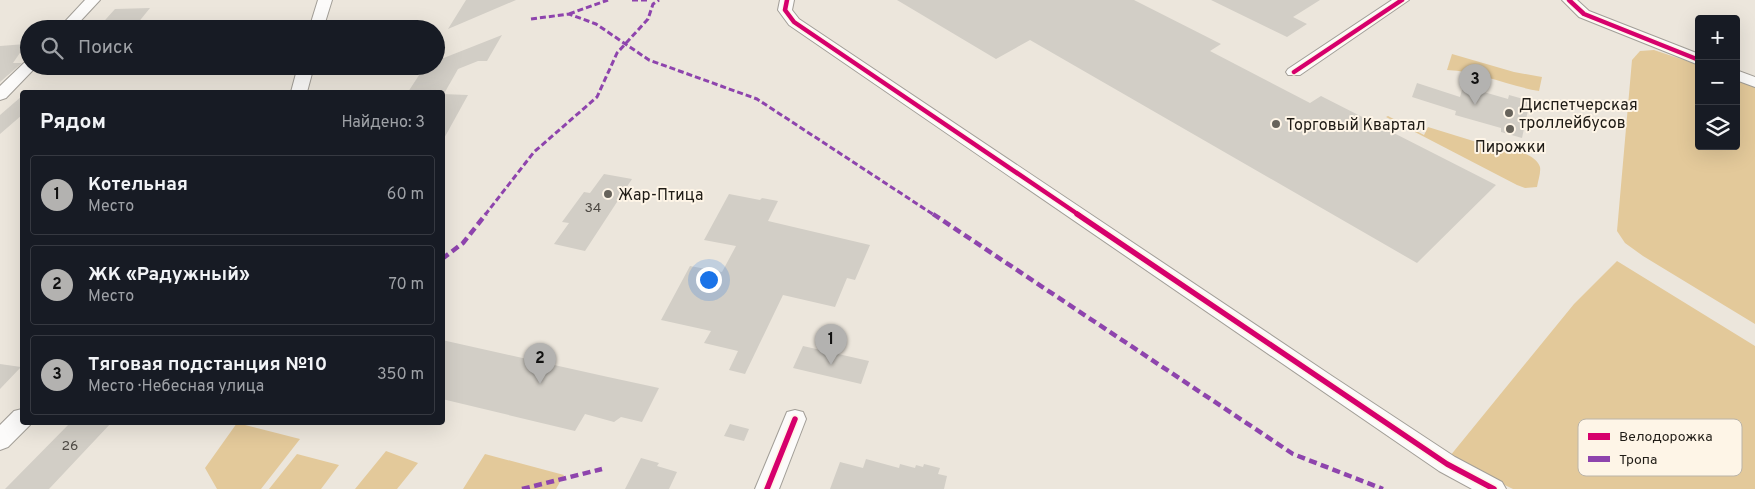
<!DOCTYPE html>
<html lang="ru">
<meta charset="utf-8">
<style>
:root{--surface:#171b24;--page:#20242c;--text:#f1f3f6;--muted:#9ea1a6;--line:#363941;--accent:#b3b2b0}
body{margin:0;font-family:Overpass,sans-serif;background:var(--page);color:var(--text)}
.controls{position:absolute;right:15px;top:15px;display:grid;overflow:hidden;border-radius:5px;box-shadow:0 5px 20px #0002}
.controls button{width:45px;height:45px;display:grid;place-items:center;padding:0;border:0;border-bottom:1px solid var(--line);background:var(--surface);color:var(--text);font:25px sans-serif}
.you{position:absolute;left:708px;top:279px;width:18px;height:18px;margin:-12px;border:4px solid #fff;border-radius:50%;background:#1a73e8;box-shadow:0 0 0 8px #1a73e833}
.badge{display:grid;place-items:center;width:32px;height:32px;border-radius:50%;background:var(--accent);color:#111;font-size:16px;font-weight:700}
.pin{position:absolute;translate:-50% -41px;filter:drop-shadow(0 1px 2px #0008)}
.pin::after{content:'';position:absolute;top:26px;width:18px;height:15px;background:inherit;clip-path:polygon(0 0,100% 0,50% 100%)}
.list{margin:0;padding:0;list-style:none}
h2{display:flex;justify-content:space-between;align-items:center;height:65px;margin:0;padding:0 20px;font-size:21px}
h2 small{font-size:16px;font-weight:400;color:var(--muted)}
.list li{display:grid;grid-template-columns:32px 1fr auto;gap:15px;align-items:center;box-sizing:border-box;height:80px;margin:0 10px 10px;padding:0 10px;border:1px solid var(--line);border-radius:5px}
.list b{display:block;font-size:19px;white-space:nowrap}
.list p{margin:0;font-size:16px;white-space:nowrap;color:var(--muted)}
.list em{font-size:16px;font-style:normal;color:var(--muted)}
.icon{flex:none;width:28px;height:28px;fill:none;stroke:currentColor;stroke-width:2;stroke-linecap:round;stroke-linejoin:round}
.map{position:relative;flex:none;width:1755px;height:489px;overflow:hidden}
.search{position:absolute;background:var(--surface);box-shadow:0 5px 20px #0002;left:20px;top:20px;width:425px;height:55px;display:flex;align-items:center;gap:12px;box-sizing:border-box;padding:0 18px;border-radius:28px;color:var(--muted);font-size:19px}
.panel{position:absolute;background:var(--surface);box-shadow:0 5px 20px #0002;left:20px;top:90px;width:425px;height:335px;border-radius:5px}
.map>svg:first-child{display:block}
.green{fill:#e3c99a}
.building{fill:#d2cec6}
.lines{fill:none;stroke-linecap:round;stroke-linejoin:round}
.minor-casing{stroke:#a29e97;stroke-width:2}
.minor{fill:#fcfbfa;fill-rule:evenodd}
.quiet-far1{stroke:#8e44ad;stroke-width:3;stroke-dasharray:6 3;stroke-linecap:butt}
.quiet{stroke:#8e44ad;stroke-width:4.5;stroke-dasharray:8 4.5;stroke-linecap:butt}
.cycleway-far1-casing{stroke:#fef5e7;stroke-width:7}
.cycleway-casing{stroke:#fef5e7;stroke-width:9}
.cycleway-far1{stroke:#d6006c;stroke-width:4.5}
.cycleway{stroke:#d6006c;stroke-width:5.5}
.poi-dot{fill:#67635b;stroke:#fef5e7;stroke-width:2}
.labels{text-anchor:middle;stroke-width:4;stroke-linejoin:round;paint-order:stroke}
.number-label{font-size:14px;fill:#4e4a44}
.poi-label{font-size:16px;fill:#201c16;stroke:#fef5e7;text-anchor:start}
.key{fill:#fef5e7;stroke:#bbb4a8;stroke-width:1}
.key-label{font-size:14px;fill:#201c16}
</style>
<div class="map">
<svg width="1755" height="489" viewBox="0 0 1755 489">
<rect width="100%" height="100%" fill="#ece6dc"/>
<path class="green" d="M 1654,50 L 1699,65 L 1699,146 L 1736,146 L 1736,80 L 1755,87 L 1755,324 L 1643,256 L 1625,243 L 1617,231 L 1632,60 L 1640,51 Z
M 1452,54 L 1514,72 L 1542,77 L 1539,91 C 1508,86 1478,71 1447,70 Z
M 1388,116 L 1424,135 L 1428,127 L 1496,148 L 1498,145 C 1509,149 1536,153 1540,167 C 1541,173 1538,181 1537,187 L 1525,188 L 1517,185 L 1386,117 Z
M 1617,261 L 1755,346 L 1755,489 L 1513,489 L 1488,477 L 1450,456 L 1574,304 Z
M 237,423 L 300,439 L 261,489 L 217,489 L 205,468 Z
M 386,451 L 418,463 L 397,489 L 355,489 Z
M 297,454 L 339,465 L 321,489 L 269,489 Z
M 485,454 L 564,475 L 556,489 L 463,489 Z"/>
<path class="building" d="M 466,0 L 516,0 L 448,29 Z
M 897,0 L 1134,0 L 1221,44 L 1210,51 L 1310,103 L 1321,96 L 1496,185 L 1417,263 L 1030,40 L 996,59 Z
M 1211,0 L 1320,0 L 1293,17 L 1307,24 L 1287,37 Z
M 150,8 L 133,29 L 97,29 L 115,9 Z
M 502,35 L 487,61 L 478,61 L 458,69 L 445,92 L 408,92 L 425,66 L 436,66 L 436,61 Z
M 26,44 L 13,63 L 22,63 L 0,82 L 0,46 Z
M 1417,83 L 1460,97 L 1463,86 L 1508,99 L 1509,95 L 1530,101 L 1522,138 L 1501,132 L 1501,128 L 1455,115 L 1456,111 L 1412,97 Z
M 442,94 L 468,95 L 442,142 Z
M 22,96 L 22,115 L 0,134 L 0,115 Z
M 604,174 L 632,179 L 585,251 L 554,244 L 569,223 L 562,222 L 584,192 L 590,193 Z
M 729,194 L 760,200 L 762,198 L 778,201 L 768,221 L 870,245 L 855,280 L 847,278 L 835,307 L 783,295 L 745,374 L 729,370 L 738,351 L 704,343 L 711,331 L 661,320 L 690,266 L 722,272 L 736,246 L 704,240 Z
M 442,340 L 608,377 L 659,388 L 642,422 L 621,417 L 614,422 L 585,414 L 575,431 L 442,399 Z
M 803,346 L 869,361 L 861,384 L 793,368 Z
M 0,364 L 21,367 L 0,389 Z
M 71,422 L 112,422 L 49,489 L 5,489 Z
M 730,424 L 749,429 L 744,441 L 724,436 Z
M 641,458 L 659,463 L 657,466 L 677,472 L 669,489 L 625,489 Z
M 866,459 L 899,468 L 900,464 L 915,468 L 916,465 L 923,467 L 924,464 L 940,468 L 938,474 L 947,476 L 944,489 L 830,489 L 840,462 L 863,468 Z"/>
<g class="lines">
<g class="minor-casing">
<path id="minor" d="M 85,0 L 100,0 L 73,29 L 58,29 Z
M 318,0 L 332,0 L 323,29 L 309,29 Z
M 780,0 L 794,0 L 792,10 L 799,19 L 1332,376 L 1455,457 L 1502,482 L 1506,489 L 1472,489 L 1439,471 L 789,25 L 778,10 Z
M 1392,0 L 1409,0 L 1300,75 L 1288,75 L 1286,72 L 1288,69 Z
M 1562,0 L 1577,0 L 1589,11 L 1699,54 L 1699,65 L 1579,17 Z
M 29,61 L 29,66 L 37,66 L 34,69 L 6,98 L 0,100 L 0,86 L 24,63 Z
M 298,66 L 314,66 L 307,92 L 291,92 Z
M 1736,70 L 1755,77 L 1755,87 L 1736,80 Z
M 22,409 L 22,422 L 31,422 L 30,425 L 8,447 L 0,450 L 0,425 L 14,411 Z
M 795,410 L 803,412 L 806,419 L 779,489 L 755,489 L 787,412 Z"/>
</g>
<use href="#minor" class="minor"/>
<path class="quiet-far1" d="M 632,0 L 648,0
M 569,14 L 608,0
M 531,19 L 569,14 L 596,24 L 649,60 L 757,99 L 934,215
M 485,215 L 534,152 L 597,97 L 617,53 L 648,19 L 653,4 L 659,0"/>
<path class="quiet" d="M 933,214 L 1293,454 L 1383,489
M 442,259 L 463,243 L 486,214
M 522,489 L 602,469"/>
<g class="cycleway-far1-casing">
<path id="cycleway-far1" d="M 787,0 L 785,10 L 794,22 L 1079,215
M 1569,0 L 1584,14 L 1699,60
M 1294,72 L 1402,0"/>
</g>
<g class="cycleway-casing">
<path id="cycleway" d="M 1077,214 L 1447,464 L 1494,489
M 767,489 L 795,419"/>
</g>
<use href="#cycleway-far1" class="cycleway-far1"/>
<use href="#cycleway" class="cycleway"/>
</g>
<g class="poi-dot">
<circle cx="1509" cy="113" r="5"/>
<circle cx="1276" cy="124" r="5"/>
<circle cx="1510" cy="129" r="5"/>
<circle cx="608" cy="194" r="5"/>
</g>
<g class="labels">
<g class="number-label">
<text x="593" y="212">34</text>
<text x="70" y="450">26</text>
</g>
<g class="poi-label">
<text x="1519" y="110">Диспетчерская<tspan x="1519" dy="18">троллейбусов</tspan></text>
<text x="1286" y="130">Торговый Квартал</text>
<text x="1510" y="152" text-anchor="middle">Пирожки</text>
<text x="618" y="200">Жар-Птица</text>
</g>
</g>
<rect x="1578" y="419" width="164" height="57" rx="8" class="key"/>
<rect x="1588" y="433" width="22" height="7" fill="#d6006c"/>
<rect x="1588" y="456" width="22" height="6" fill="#8e44ad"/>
<g class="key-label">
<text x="1619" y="441">Велодорожка</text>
<text x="1619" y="464">Тропа</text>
</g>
</svg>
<div class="controls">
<button>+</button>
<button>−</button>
<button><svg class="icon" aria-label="layers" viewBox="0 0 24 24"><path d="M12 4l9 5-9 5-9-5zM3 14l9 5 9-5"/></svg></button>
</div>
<div class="you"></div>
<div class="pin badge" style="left:831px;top:365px">1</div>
<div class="pin badge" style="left:540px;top:384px">2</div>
<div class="pin badge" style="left:1475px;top:105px">3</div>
<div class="search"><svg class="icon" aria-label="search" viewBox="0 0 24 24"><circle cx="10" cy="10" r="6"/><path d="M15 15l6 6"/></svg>Поиск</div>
<section class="panel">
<h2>Рядом<small>Найдено: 3</small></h2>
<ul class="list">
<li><span class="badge">1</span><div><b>Котельная</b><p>Место</p></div><em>60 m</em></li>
<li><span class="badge">2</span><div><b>ЖК «Радужный»</b><p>Место</p></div><em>70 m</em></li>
<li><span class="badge">3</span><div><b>Тяговая подстанция №10</b><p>Место · Небесная улица</p></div><em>350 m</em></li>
</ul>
</section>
</div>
